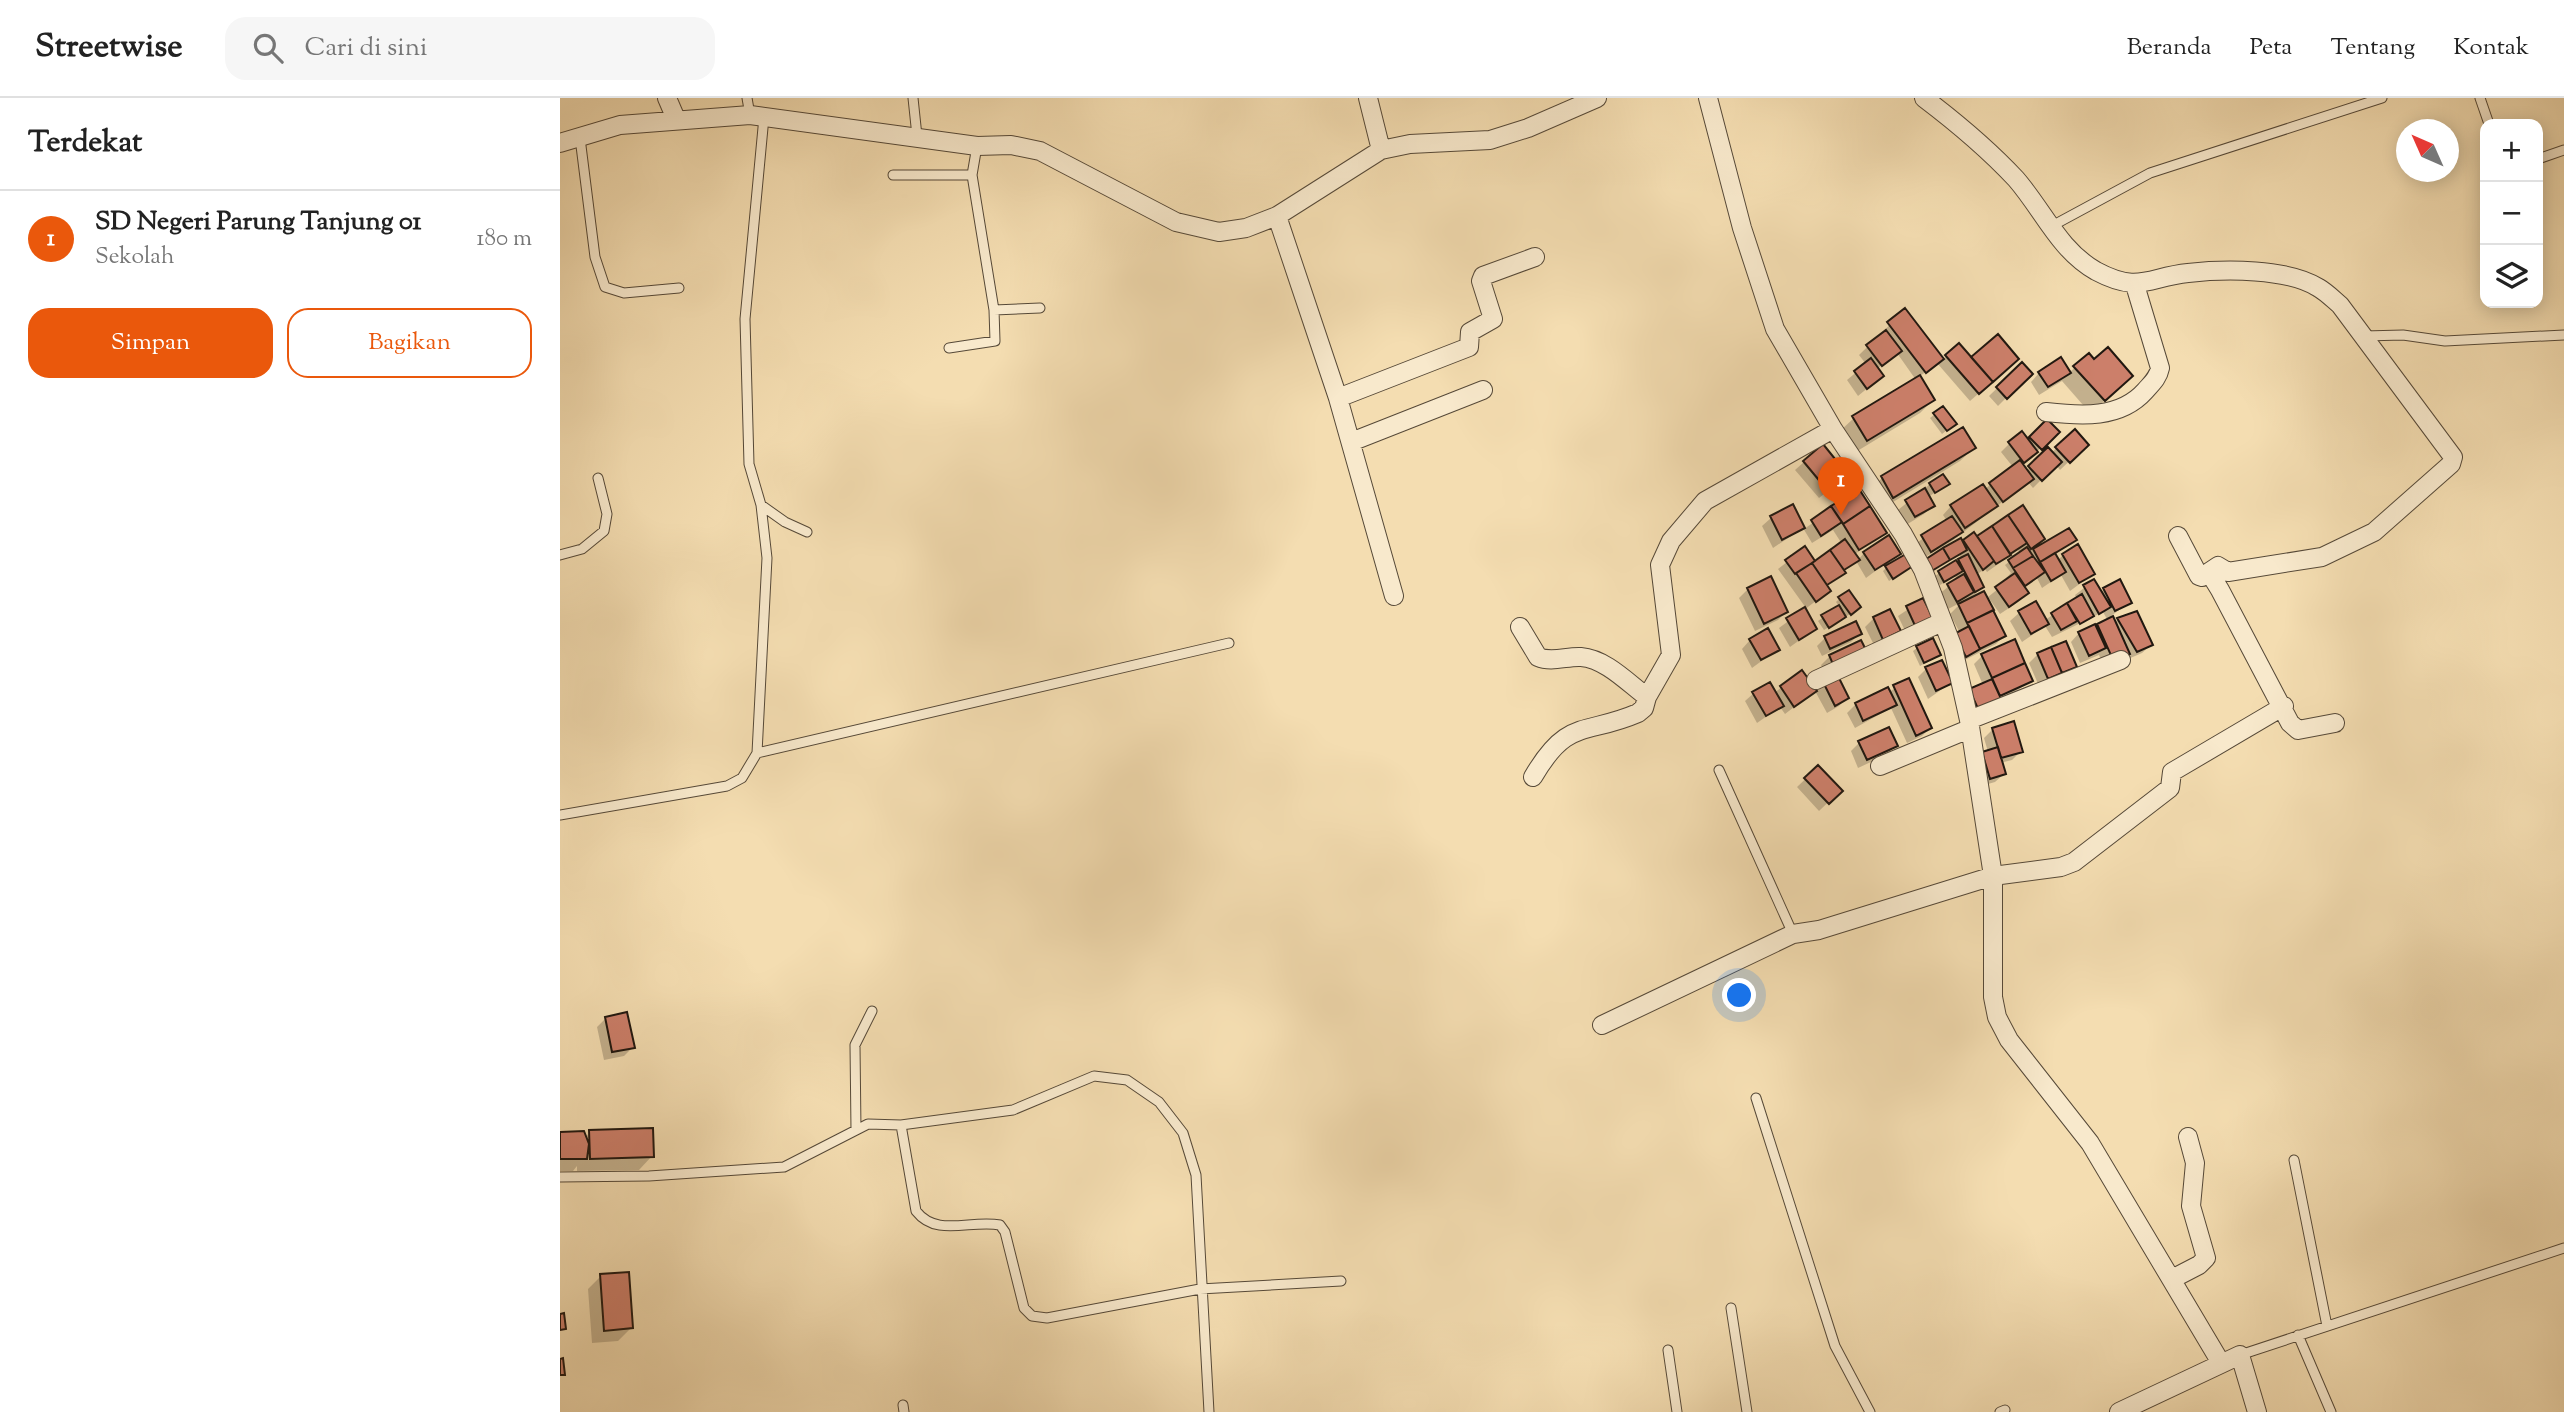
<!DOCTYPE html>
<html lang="id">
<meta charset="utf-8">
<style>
:root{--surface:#fff;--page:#f6f6f6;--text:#222;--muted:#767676;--line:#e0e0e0;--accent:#ea580c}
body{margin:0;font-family:"Sorts Mill Goudy",serif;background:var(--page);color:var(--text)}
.controls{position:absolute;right:21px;top:21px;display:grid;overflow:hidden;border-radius:14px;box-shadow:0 4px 18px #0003}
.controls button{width:63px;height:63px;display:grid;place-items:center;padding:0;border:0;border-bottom:2px solid var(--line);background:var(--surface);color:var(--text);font:35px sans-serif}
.compass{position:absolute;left:1836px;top:21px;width:63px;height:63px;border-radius:50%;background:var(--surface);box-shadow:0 4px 18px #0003;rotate:315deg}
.you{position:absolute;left:1180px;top:898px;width:24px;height:24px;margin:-18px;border:5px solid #fff;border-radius:50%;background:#1a73e8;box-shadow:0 0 0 10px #1a73e833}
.badge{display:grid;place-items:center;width:46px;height:46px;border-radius:50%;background:var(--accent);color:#fff;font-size:23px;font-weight:700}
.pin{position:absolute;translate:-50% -58px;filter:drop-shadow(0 2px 4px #0008)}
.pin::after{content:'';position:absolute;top:37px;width:24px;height:21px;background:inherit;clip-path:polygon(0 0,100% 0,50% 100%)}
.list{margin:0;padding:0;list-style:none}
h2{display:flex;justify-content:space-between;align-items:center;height:91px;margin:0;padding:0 28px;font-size:30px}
h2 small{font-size:23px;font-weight:400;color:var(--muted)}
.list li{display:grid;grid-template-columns:46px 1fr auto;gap:21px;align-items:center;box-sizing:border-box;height:98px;padding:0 28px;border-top:2px solid var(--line)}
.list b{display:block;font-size:26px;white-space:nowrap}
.list p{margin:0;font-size:23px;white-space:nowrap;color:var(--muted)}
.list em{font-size:23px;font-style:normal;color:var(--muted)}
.actions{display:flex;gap:14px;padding:21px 28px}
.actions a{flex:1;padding:16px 0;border:2px solid var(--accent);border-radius:21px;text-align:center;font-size:24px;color:var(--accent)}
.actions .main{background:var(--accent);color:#fff}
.icon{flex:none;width:38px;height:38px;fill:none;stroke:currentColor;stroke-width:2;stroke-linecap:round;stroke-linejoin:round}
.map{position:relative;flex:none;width:2004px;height:1314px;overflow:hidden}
header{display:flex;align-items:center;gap:42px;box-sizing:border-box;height:98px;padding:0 35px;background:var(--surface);border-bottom:2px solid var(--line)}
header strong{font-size:33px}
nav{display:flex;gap:38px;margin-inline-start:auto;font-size:24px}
.search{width:490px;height:63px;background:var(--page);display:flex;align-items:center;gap:18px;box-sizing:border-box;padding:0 24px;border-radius:21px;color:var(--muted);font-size:26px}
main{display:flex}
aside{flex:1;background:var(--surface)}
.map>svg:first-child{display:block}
.shadow{fill:#0003}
.building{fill:#cc7f6a;stroke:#211810;stroke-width:2}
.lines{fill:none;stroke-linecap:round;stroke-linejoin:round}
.service-casing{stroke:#564938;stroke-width:11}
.minor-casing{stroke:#564938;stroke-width:20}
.service{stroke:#f8e9cc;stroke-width:9}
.minor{stroke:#f8e9cc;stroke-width:18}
</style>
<header>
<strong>Streetwise</strong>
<div class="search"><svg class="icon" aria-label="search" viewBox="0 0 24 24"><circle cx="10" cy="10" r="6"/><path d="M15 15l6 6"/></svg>Cari di sini</div>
<nav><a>Beranda</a><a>Peta</a><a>Tentang</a><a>Kontak</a></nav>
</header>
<main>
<aside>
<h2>Terdekat<small></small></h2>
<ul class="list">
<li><span class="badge">1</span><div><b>SD Negeri Parung Tanjung 01</b><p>Sekolah</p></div><em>180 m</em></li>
</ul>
<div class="actions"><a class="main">Simpan</a><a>Bagikan</a></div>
</aside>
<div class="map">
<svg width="2004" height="1314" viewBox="0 0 2004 1314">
<rect width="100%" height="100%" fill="#f4ddb1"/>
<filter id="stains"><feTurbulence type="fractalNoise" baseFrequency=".00286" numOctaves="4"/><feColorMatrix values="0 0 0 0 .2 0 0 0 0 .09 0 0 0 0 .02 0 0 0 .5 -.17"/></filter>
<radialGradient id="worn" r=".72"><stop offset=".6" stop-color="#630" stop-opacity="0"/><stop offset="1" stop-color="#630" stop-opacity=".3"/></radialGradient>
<path class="shadow" d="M 1345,212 L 1382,262 L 1399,248 L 1411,262 L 1449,269 L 1410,303 L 1377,265 L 1359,279 L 1373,302 L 1360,315 L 1294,355 L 1280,333 L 1294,320 L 1356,282 L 1337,255 L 1317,271 L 1322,278 L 1298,298 L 1287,282 L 1306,266 L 1299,257 Z
M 1528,257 L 1558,291 L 1530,315 L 1502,283 L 1479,297 L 1471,284 L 1479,275 L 1509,275 Z
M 1462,266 L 1470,276 L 1438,308 L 1429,298 Z
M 1383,310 L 1391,329 L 1382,336 L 1370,320 Z
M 1487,324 L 1498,334 L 1462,367 L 1466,373 L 1488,352 L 1491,355 L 1515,334 L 1518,355 L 1500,372 L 1496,367 L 1473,390 L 1468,384 L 1392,443 L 1362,461 L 1354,447 L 1387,423 L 1383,417 L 1391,408 L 1425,391 L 1453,369 L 1441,354 L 1449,346 L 1467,343 Z
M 1262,348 L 1278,385 L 1259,400 L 1235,372 Z
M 1414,350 L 1400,363 L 1320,412 L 1309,393 L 1322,380 Z
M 1370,386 L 1384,389 L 1368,399 L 1373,407 L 1364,416 L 1346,427 L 1338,412 Z
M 1299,393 L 1324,434 L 1294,457 L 1298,462 L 1304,455 L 1338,456 L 1306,480 L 1296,463 L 1266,488 L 1269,493 L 1244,512 L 1255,531 L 1230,549 L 1219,530 L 1246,510 L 1218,471 L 1245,450 L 1255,465 L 1282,446 L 1273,432 L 1252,445 L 1243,430 L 1213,450 L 1202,428 L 1211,420 L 1232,409 L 1244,431 Z
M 1462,410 L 1483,441 L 1473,454 L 1509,432 L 1514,442 L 1494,457 L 1497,463 L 1503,457 L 1533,476 L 1510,493 L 1501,477 L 1482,490 L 1477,480 L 1463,490 L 1467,495 L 1458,504 L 1440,516 L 1428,499 L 1448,483 L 1446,480 L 1451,475 L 1445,467 L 1460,455 L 1458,452 L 1427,474 L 1425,471 L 1416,477 L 1422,489 L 1409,502 L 1444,538 L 1436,546 L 1397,566 L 1400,535 L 1390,516 L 1402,504 L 1388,511 L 1379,496 L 1397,482 L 1395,478 L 1380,487 L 1375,478 L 1402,461 L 1399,457 L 1404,443 L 1417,440 Z
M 1326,470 L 1348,471 L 1329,483 L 1323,473 Z
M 1533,483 L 1540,495 L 1544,491 L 1570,504 L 1551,518 L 1554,525 L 1558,521 L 1591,547 L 1582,555 L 1545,571 L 1539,557 L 1520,565 L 1511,544 L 1519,535 L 1548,523 L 1543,514 L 1492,539 L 1485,528 L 1462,544 L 1450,523 L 1459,515 L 1475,505 L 1485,522 L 1517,501 L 1515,497 Z
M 1188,491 L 1226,514 L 1218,522 L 1195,533 L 1179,500 Z
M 1280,500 L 1295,513 L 1264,532 L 1258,523 L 1279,508 L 1276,504 Z
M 1362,502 L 1373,523 L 1348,539 L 1338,518 Z
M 1314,520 L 1339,533 L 1315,549 L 1305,529 Z
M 1300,535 L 1291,544 L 1262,558 L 1257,548 L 1265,540 Z
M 1190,542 L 1218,551 L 1192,570 L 1182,551 Z
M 1300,544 L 1274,575 L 1287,599 L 1279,608 L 1267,615 L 1255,593 L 1225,616 L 1220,609 L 1197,625 L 1185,603 L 1194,595 L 1214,595 L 1242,574 L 1254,592 L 1268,581 L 1261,567 L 1270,558 Z
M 1357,550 L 1379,557 L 1360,568 L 1353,553 Z
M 1478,556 L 1515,569 L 1506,577 L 1479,588 L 1469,565 Z
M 1422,558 L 1471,583 L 1411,623 L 1402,601 L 1423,587 L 1414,566 Z
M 1366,571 L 1391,585 L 1368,601 L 1358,579 Z
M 1348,582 L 1370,630 L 1362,638 L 1347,645 L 1331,610 L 1295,630 L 1287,615 L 1296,606 L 1329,594 Z
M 1433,631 L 1461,653 L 1452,662 L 1440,665 L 1444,676 L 1435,684 L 1421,688 L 1414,664 L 1428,654 L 1424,640 Z
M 1299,645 L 1336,647 L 1328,656 L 1298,670 L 1291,653 Z
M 1258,669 L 1280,693 L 1259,713 L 1237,689 Z
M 46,920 L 73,949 L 64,958 L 44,962 L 37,929 Z
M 30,1034 L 92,1058 L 79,1072 L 17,1073 L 17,1068 L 13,1073 L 0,1073 L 0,1036 L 25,1040 Z
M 41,1178 L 72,1229 L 58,1243 L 32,1245 L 28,1191 Z"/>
<path class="building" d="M 1345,210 L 1384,261 L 1366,275 L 1327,224 Z
M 1326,232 L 1342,253 L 1322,268 L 1306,247 Z
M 1438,236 L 1459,261 L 1433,284 L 1411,259 Z
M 1399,245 L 1433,284 L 1419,296 L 1385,257 Z
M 1548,249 L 1573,278 L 1545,303 L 1513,268 L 1529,255 L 1534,261 Z
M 1501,259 L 1511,275 L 1488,289 L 1478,274 Z
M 1311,260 L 1324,278 L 1307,291 L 1294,273 Z
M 1462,264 L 1473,276 L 1447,301 L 1436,289 Z
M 1360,277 L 1375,302 L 1307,343 L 1292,318 Z
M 1383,308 L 1397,326 L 1387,333 L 1373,315 Z
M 1487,321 L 1500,334 L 1482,352 L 1469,339 Z
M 1403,329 L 1416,350 L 1333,400 L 1321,378 Z
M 1515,331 L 1529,347 L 1510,365 L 1495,349 Z
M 1462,333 L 1478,354 L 1464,365 L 1448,344 Z
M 1263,346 L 1288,377 L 1268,393 L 1243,363 Z
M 1488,349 L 1502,364 L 1482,383 L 1468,368 Z
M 1460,362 L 1474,381 L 1443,404 L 1429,385 Z
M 1383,376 L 1390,386 L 1375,395 L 1369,385 Z
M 1423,386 L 1438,408 L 1405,430 L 1390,407 Z
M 1365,390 L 1375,408 L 1355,419 L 1345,402 Z
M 1299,391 L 1310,408 L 1283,426 L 1271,408 Z
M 1233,406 L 1245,430 L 1222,442 L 1210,418 Z
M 1463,407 L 1485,441 L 1471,451 L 1448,417 Z
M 1271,408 L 1282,424 L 1261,438 L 1251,422 Z
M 1310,408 L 1327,435 L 1299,452 L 1283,426 Z
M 1448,417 L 1467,445 L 1450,456 L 1432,428 Z
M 1392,418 L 1403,434 L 1371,454 L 1361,437 Z
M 1432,428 L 1451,457 L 1436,466 L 1417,438 Z
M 1509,430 L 1517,442 L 1480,464 L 1473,451 Z
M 1414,434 L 1434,463 L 1423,472 L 1403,442 Z
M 1329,437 L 1341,456 L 1315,472 L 1303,454 Z
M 1401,440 L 1407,452 L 1390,462 L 1383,450 Z
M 1285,441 L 1300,462 L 1284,472 L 1270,452 Z
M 1518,446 L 1535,476 L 1519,485 L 1502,456 Z
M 1245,448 L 1255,463 L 1235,476 L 1225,462 Z
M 1467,449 L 1473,458 L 1453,470 L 1448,462 Z
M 1383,450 L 1390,462 L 1370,474 L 1363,463 Z
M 1270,452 L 1286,475 L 1267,487 L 1252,465 Z
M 1495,455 L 1506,474 L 1491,483 L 1480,464 Z
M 1346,456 L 1353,468 L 1333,481 L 1325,468 Z
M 1408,456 L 1424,489 L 1415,494 L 1398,461 Z
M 1473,458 L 1485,474 L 1465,488 L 1453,470 Z
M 1396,462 L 1403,473 L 1384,484 L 1378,473 Z
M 1252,465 L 1271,493 L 1256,504 L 1236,475 Z
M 1455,475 L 1469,495 L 1449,509 L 1435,489 Z
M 1404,476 L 1414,494 L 1397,504 L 1387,486 Z
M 1211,478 L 1228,514 L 1204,526 L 1187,490 Z
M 1534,481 L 1551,509 L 1539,516 L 1523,487 Z
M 1560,481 L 1572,505 L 1555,513 L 1543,490 Z
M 1289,492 L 1301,509 L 1291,517 L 1278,499 Z
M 1424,493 L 1434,512 L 1407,525 L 1398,506 Z
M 1522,496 L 1534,518 L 1520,526 L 1507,505 Z
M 1363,500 L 1375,524 L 1357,532 L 1346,508 Z
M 1476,503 L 1489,526 L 1471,536 L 1458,513 Z
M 1507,505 L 1517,523 L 1501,532 L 1491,515 Z
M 1279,507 L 1286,519 L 1269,530 L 1261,517 Z
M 1245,509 L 1257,531 L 1239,542 L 1226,520 Z
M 1330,511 L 1341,533 L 1323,542 L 1313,519 Z
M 1433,512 L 1446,538 L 1420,551 L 1407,525 Z
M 1577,513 L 1593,547 L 1577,554 L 1557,520 Z
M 1553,518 L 1570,556 L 1554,564 L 1537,526 Z
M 1296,523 L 1302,536 L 1270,551 L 1264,538 Z
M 1535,526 L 1546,550 L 1529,558 L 1518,534 Z
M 1409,528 L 1420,551 L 1406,559 L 1394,536 Z
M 1208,530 L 1220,552 L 1201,562 L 1189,541 Z
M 1373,540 L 1381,557 L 1364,565 L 1356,548 Z
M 1455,541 L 1465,565 L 1432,580 L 1421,556 Z
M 1301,542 L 1308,556 L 1275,571 L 1269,557 Z
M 1506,543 L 1517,569 L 1502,575 L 1491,549 Z
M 1491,549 L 1502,575 L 1488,581 L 1477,555 Z
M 1382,562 L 1393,585 L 1376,593 L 1365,569 Z
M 1465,565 L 1473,583 L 1440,598 L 1432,580 Z
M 1242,572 L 1257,593 L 1234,609 L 1220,588 Z
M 1276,574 L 1289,600 L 1275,608 L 1262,582 Z
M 1349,580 L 1372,630 L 1356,638 L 1333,587 Z
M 1432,581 L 1443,605 L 1420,615 L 1409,591 Z
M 1210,584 L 1224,608 L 1206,618 L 1192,594 Z
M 1328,589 L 1337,607 L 1303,623 L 1295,605 Z
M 1454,623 L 1463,654 L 1441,660 L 1432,630 Z
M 1329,629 L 1338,648 L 1307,662 L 1298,643 Z
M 1438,649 L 1446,676 L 1430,681 L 1422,654 Z
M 1258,667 L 1283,693 L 1269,706 L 1244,680 Z
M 67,914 L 75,950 L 52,954 L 45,919 Z
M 93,1030 L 94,1059 L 30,1061 L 29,1032 Z
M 24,1033 L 29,1046 L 27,1061 L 0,1061 L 0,1034 Z
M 69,1174 L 73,1230 L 44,1233 L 40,1176 Z
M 4,1215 L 6,1231 L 0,1232 L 0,1216 Z
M 3,1260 L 5,1277 L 0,1277 L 0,1261 Z"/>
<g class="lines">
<g class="service-casing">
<path id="service" d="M 187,0 L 190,17
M 353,0 L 357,38
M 1920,0 L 1929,26
M 20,40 L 35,159 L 45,189 L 64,195 L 119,190
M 417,48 L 412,77 L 434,212 L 480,210
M 1978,61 L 2004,52
M 333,77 L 412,77
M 1490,129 L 1590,75 L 1822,0
M 1804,238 L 1843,237 L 1885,243 L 2004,237
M 389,250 L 435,243 L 434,212
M 201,407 L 225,424 L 247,434
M 0,457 L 22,451 L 44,433 L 47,416 L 38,380
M 197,655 L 669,545
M 1159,672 L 1233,836
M 0,717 L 167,688 L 182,680 L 197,655 L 207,460 L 201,407 L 189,366 L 185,221 L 204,19
M 1196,1000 L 1275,1248 L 1310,1314
M 341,1027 L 356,1113 C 377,1140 411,1121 440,1127 L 445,1134 L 464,1210 L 472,1218 L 487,1220 L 640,1191 L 781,1183
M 296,1032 L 295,947 L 312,913
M 1734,1062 L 1767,1228
M 0,1079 L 89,1078 L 224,1069 L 308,1026 L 341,1027 L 453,1012 L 534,978 L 567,982 L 599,1004 L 623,1035 L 636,1077 L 649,1314
M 1171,1210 L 1187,1314
M 1738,1237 L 1771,1314
M 1108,1252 L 1117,1314
M 1680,1257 L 2004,1150
M 343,1307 L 344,1314
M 1440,1314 L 1445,1312"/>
</g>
<g class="minor-casing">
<path id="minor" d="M 107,0 L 116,21
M 808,0 L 821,52
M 1148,0 L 1182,130 L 1215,231 L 1273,331 L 1343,436 L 1363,472 L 1393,550 L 1409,622 L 1433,778 L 1433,899 L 1437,919 L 1449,942 L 1530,1045 L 1661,1265
M 1364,0 C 1397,25 1428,51 1456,81 C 1483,112 1499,152 1536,173 C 1579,196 1588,179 1628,175 C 1664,171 1728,170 1759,190 C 1766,194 1773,201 1780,207 L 1893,359 L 1891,366 L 1814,434 L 1762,459 L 1668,474 L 1658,468 L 1649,474
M 0,45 L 60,27 L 190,17 L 417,48 L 451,47 L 480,53 L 616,124 L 659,134 L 686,130 L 717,118 L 821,52 L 850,46 L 930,42 L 968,30 L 1037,0
M 717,118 L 778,300 L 834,498
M 778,300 L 909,249 L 910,234 L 933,221 L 921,183 L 923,178 L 975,159
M 1486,314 C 1521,318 1560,321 1585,293 C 1592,285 1598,280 1600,270 L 1575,187
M 791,344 L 923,292
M 1618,438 L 1639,478 L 1642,479 L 1649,474 L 1660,492 L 1730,625 L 1738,632 L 1775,625
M 960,529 L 978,559 C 992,565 1007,558 1021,559 C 1046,561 1068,585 1087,599 L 1084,610 L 1078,615 C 1025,638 1008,619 973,679
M 1256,582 L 1382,524
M 1087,599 L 1111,557 L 1100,467 L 1111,443 L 1145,403 L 1273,331
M 1409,622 L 1561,562
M 1320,668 L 1409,631
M 1042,927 L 1233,836 L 1259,832 L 1433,778 L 1501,769 L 1514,764 L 1610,690 L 1612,674 L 1724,608
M 1612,1181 L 1639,1167 L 1646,1160 L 1631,1108 L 1635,1065 L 1628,1039
M 1559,1314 L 1680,1257 L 1697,1314"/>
</g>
<use href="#service" class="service"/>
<use href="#minor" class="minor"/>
</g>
<rect width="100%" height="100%" filter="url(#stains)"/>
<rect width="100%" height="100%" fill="url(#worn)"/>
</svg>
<div class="controls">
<button>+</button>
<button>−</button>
<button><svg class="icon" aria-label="layers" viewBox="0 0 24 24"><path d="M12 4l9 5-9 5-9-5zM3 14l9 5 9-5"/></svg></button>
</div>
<svg class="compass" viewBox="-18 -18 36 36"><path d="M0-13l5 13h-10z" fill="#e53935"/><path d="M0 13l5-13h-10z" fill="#767676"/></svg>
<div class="you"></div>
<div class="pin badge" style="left:1281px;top:417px">1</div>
</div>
</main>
